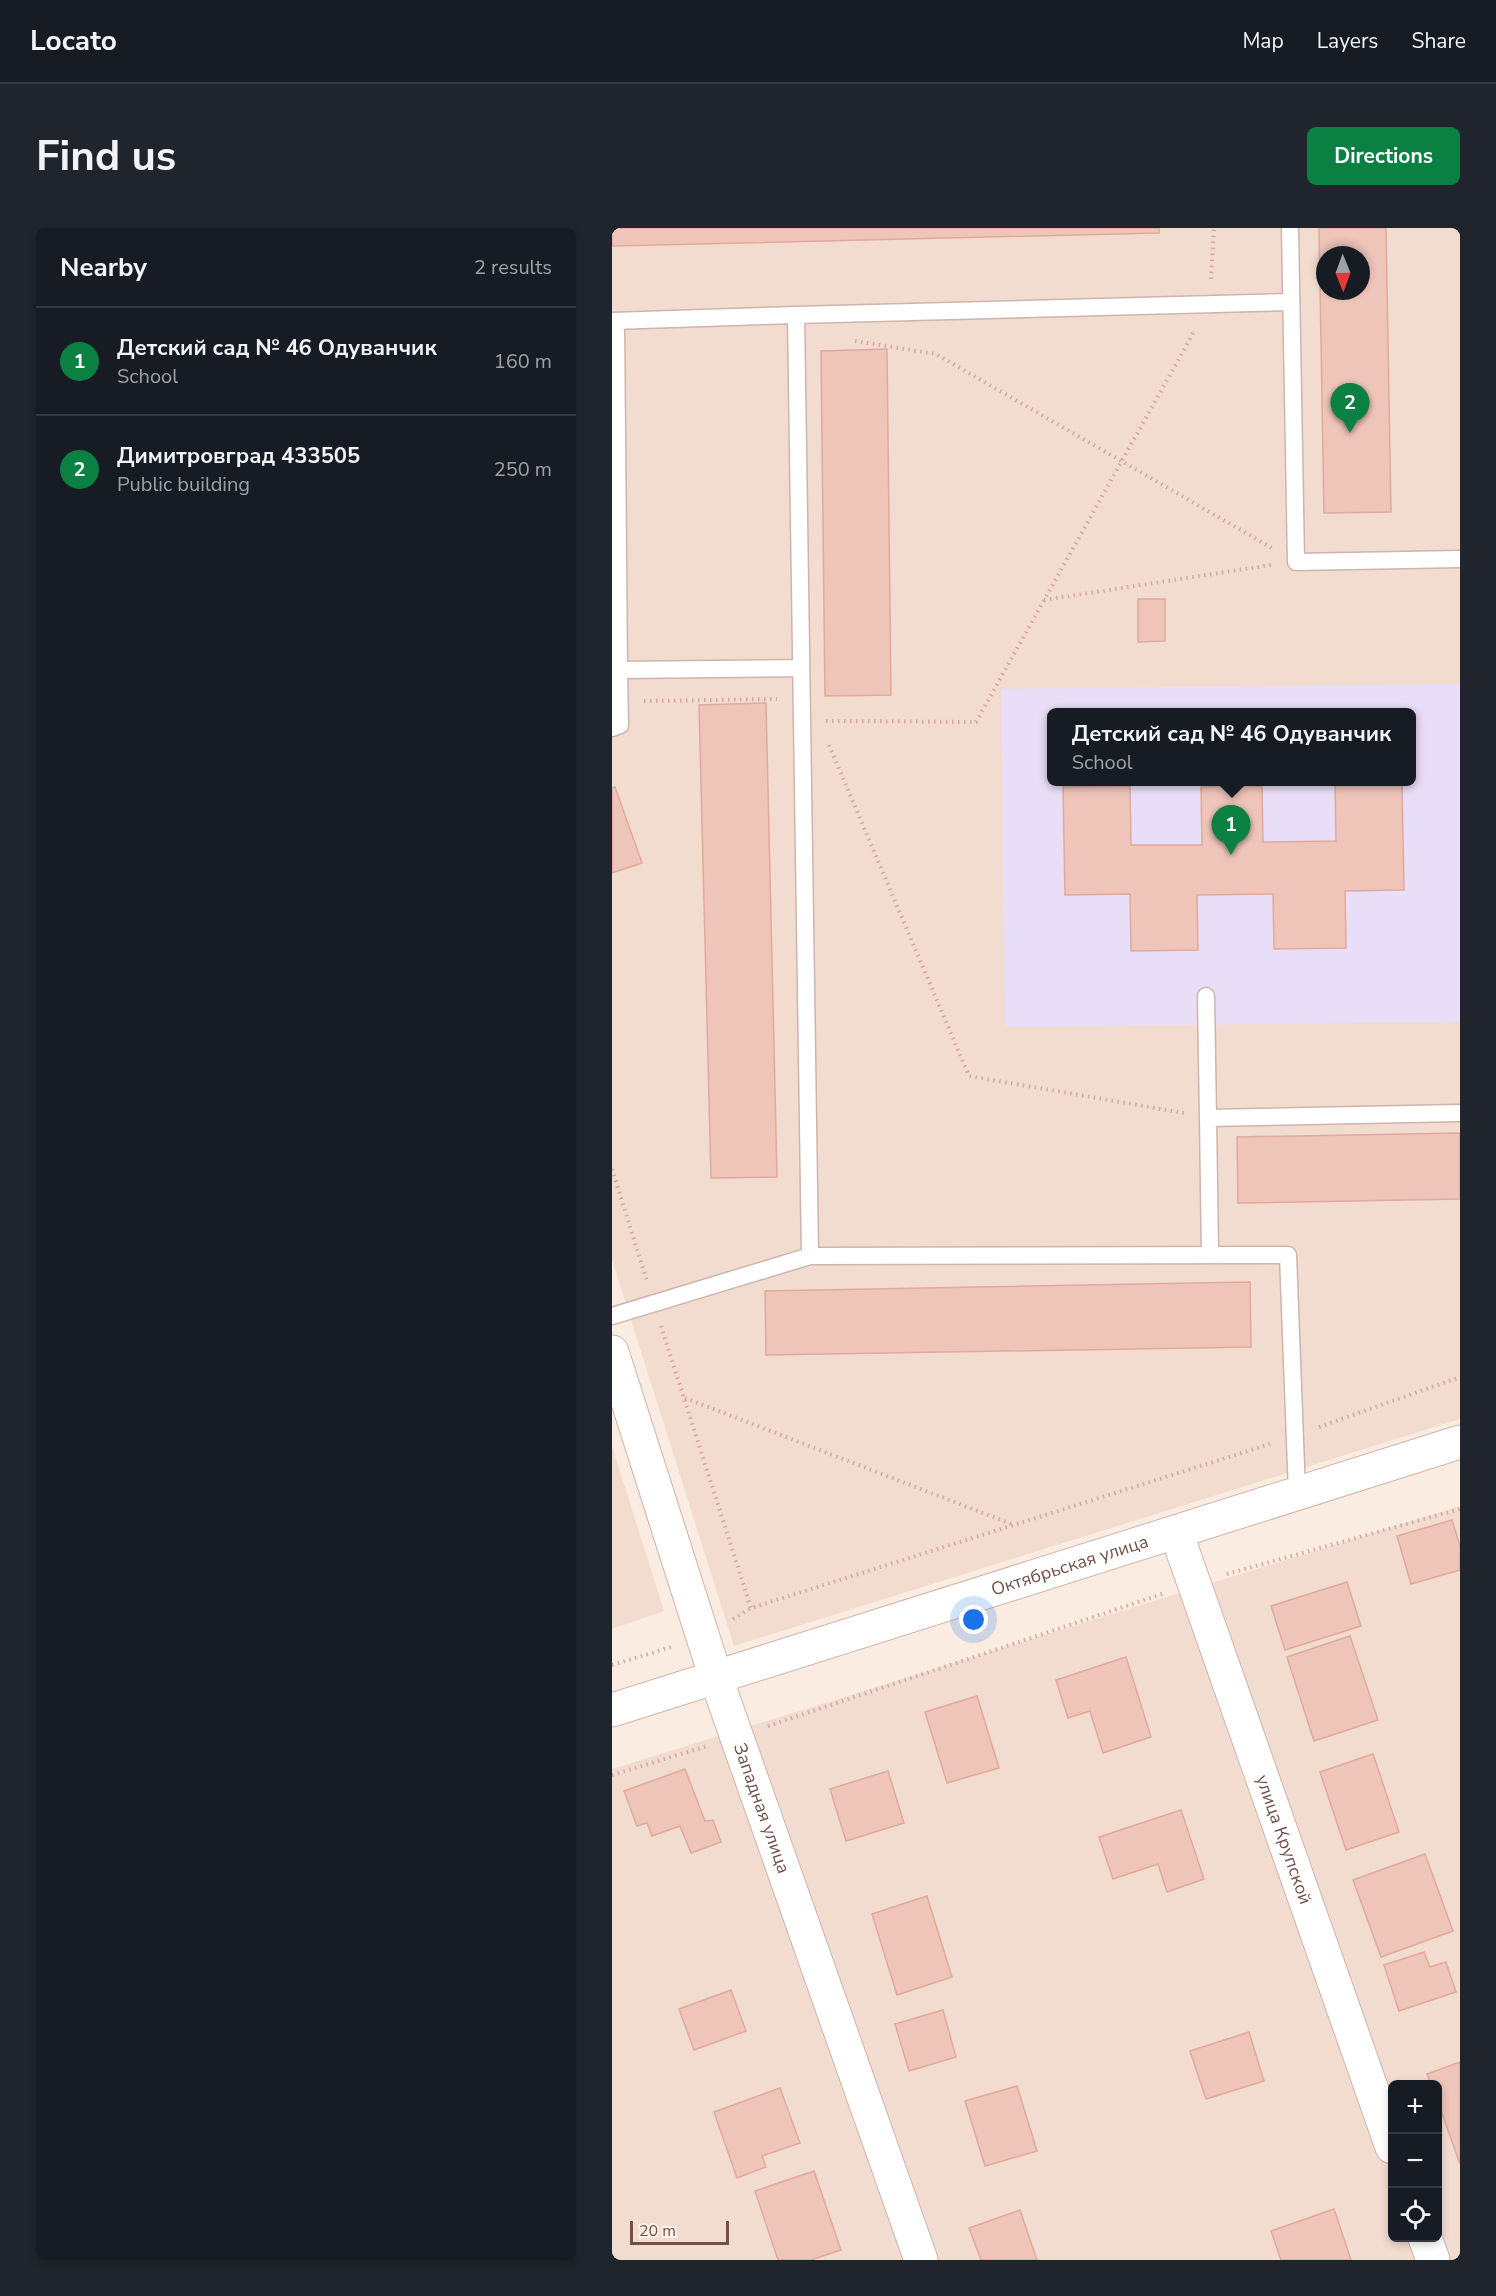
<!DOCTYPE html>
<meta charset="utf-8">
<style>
:root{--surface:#171b24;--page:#20242c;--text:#f1f3f6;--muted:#9ea1a6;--line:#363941;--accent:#0b8043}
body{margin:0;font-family:"Nunito Sans",sans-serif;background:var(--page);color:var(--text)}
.controls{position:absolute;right:18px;bottom:18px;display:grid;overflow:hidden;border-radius:9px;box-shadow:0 3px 9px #0003}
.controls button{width:54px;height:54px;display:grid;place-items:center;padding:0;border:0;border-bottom:2px solid var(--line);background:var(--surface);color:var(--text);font:30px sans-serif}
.compass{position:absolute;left:704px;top:18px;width:54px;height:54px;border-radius:50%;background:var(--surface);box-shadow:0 3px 9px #0003;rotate:179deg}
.scale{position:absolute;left:18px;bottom:15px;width:99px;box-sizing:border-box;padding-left:6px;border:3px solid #715049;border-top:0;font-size:16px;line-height:21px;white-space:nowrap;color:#715049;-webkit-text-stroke:4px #fef1e7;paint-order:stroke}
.you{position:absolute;left:362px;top:1392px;width:21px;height:21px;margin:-15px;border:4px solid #fff;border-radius:50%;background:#1a73e8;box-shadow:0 0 0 9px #1a73e833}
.badge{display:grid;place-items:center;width:39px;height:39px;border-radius:50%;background:var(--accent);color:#fff;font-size:20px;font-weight:700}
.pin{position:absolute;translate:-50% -50px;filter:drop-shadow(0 2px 3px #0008)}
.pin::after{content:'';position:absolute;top:32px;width:21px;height:18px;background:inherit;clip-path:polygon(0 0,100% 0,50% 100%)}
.popup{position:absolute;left:435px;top:480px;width:369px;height:78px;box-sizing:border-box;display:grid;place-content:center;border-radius:9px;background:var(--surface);filter:drop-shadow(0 2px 4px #0005);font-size:20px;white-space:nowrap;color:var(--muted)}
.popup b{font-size:22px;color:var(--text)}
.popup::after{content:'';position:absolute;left:50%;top:100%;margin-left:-12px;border:12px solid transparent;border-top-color:var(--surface)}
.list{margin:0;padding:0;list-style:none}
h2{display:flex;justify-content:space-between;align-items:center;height:78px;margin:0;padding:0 24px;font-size:26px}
h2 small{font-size:20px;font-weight:400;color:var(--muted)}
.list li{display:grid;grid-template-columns:39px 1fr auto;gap:18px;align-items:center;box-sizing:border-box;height:108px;padding:0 24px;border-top:2px solid var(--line)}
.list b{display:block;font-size:22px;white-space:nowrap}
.list p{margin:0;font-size:20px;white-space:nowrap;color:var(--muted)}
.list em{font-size:20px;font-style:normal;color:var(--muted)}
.icon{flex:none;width:33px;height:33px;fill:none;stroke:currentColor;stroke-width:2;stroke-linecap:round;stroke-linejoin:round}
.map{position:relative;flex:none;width:848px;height:2032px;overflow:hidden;border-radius:9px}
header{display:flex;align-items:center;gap:36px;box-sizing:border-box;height:84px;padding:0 30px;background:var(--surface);border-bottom:2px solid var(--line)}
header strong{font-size:28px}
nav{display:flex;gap:33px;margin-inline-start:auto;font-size:21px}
.intro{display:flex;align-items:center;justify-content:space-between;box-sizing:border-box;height:144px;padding:0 36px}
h1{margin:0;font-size:42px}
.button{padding:15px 27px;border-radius:9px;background:var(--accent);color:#fff;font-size:21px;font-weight:700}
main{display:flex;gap:36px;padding:0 36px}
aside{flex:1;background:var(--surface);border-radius:9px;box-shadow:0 3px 9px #0003}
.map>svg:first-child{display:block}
.residential{fill:#f2dcd0;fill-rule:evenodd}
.education{fill:#e9def7;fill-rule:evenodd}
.building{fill:#efc5ba;stroke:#e1a99b;stroke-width:1.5;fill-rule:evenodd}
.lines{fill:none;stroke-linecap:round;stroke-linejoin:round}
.lane-casing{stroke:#ceb4ab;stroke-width:19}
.street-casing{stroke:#ceb4ab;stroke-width:35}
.secondary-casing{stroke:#d0b3a9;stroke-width:35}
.path{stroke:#d4a89d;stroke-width:4;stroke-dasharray:1.5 4.5;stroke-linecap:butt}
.lane{stroke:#fff;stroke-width:16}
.street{stroke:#fff;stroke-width:33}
.secondary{stroke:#fff;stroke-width:33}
.labels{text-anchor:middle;stroke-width:5;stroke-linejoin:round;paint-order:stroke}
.street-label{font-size:18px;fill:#715049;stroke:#fef1e7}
</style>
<header>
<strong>Locato</strong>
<nav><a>Map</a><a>Layers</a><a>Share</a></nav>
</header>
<div class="intro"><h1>Find us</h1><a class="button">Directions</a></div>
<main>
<aside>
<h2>Nearby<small>2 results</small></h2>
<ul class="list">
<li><span class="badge">1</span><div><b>Детский сад № 46 Одуванчик</b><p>School</p></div><em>160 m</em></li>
<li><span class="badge">2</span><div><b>Димитровград 433505</b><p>Public building</p></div><em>250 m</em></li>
</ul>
</aside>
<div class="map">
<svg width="848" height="2032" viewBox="0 0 848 2032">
<rect width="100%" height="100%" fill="#fbece1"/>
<path class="residential" d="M 0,0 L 848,0 L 848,1191 L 122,1418 L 0,1032 ZM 713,27 L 749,27 L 749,63 L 713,63 ZM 439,484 L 799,484 L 799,554 L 439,554 Z
M 0,1218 L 52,1383 L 0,1401 Z
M 848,1278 L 848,2032 L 0,2032 L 0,1541 ZM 780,1856 L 826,1856 L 826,2010 L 780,2010 Z"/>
<path class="education" d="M 848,456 L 848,794 L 393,799 L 389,461 ZM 439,484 L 799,484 L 799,554 L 439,554 Z"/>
<path class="building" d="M 0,0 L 547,0 L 547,5 L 0,18 Z
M 707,0 L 774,0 L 779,284 L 712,285 ZM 713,27 L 749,27 L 749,63 L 713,63 Z
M 275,121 L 279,467 L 213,468 L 209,123 Z
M 526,371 L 553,371 L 553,413 L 526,414 Z
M 154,475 L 165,949 L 99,950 L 87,477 Z
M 790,554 L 792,662 L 733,663 L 734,720 L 662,721 L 661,666 L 585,667 L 586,722 L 519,723 L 518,666 L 453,667 L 451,559 L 518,558 L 519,617 L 590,617 L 589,559 L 650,558 L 651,614 L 724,613 L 723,555 Z
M 3,559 L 30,635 L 0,645 L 0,560 Z
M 848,905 L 848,971 L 626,975 L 625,909 Z
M 638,1054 L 639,1119 L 154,1127 L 153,1063 Z
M 840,1292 L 848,1318 L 848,1342 L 799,1356 L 785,1308 Z
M 735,1354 L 749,1398 L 673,1422 L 659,1378 Z
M 738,1408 L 766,1492 L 702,1513 L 675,1429 Z
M 514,1429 L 539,1509 L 491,1525 L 478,1483 L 456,1490 L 444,1452 Z
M 365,1468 L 387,1540 L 335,1555 L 313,1484 Z
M 761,1526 L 787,1604 L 734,1622 L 708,1544 Z
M 73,1541 L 93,1593 L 101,1592 L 109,1614 L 79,1625 L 68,1598 L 40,1608 L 35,1595 L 25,1598 L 12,1563 Z
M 276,1543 L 292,1595 L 234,1613 L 218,1561 Z
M 569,1582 L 592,1651 L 555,1664 L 546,1636 L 501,1651 L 487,1609 Z
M 813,1626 L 841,1703 L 769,1729 L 741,1652 Z
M 315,1668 L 340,1749 L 285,1767 L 260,1686 Z
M 812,1724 L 818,1739 L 834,1734 L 844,1764 L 787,1783 L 772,1737 Z
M 119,1762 L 134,1803 L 82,1822 L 67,1781 Z
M 331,1782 L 344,1829 L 297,1843 L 283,1796 Z
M 637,1804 L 652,1853 L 594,1871 L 578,1823 Z
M 848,1834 L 848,1936 L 826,1874 L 826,1856 L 819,1856 L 815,1846 Z
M 405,1858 L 425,1923 L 373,1938 L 353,1873 Z
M 168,1860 L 188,1915 L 150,1928 L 154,1939 L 125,1950 L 102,1884 Z
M 202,1943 L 229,2022 L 199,2032 L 166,2032 L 143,1963 Z
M 722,1981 L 739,2032 L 669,2032 L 659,2003 Z
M 408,1982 L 425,2032 L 369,2032 L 357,2000 Z"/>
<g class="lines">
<g class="lane-casing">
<path id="lane" d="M 678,0 L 684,334 L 848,331
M 184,87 L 679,74
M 0,93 L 184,87 L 198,1028 L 0,1088
M 4,93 L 7,442 L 189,440
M 0,500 L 8,497 L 7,442
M 594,768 L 596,890
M 598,1027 L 596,890 L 848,885
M 198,1028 L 676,1027 L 685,1265"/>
</g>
<g class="street-casing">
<g id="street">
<path id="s1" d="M 564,1304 L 780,1919"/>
<path id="s2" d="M 104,1450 L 309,2032"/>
<path d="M 813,2010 L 821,2032"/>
</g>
</g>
<g class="secondary-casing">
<g id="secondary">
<path d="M 0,1124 L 104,1450"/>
<path id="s3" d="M 0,1482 L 848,1214"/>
</g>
</g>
<path class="path" d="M 599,51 L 602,0
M 243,113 L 324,126 L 660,320
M 432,372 L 659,337
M 32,473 L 165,471
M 214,493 L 364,494 L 583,102
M 217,517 L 357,848 L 572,885
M 0,941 L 35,1053
M 49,1098 L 139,1380
M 73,1170 L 402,1297
M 707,1199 L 848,1149
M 615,1346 L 848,1281
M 121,1391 L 139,1380 L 658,1216
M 0,1437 L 59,1419
M 156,1498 L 550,1366
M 0,1547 L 95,1518"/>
<use href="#lane" class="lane"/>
<use href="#street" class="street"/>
<use href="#secondary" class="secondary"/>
</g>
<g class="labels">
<g class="street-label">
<text dy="6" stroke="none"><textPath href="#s3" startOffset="480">Октябрьская улица</textPath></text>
<text dy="6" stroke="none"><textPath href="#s2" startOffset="138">Западная улица</textPath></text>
<text dy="6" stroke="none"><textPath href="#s1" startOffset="326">улица Крупской</textPath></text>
</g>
</g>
</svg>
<div class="controls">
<button>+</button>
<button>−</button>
<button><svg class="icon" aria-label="locate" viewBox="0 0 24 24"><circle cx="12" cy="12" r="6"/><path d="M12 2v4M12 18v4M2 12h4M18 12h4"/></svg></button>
</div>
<svg class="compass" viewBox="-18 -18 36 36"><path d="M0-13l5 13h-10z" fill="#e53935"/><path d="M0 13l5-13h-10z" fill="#9ea1a6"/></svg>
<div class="scale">20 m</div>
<div class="you"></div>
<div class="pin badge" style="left:619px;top:627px">1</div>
<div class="popup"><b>Детский сад № 46 Одуванчик</b>School</div>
<div class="pin badge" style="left:738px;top:205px">2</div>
</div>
</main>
